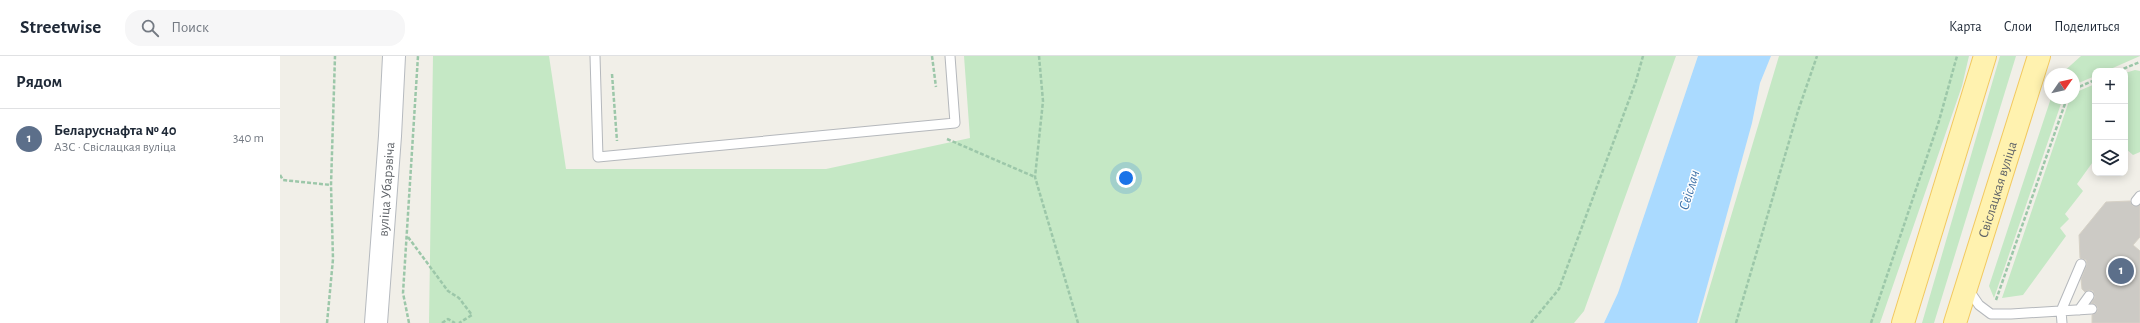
<!DOCTYPE html>
<html lang="ru">
<meta charset="utf-8">
<style>
:root{--surface:#fff;--page:#f6f6f7;--text:#1f2937;--muted:#747a83;--line:#e0e1e3;--accent:#ea4335}
body{margin:0;font-family:"Alegreya Sans",sans-serif;background:var(--page);color:var(--text)}
.controls{position:absolute;right:12px;top:12px;display:grid;overflow:hidden;border-radius:8px;box-shadow:0 2px 10px #0003}
.controls button{width:36px;height:36px;display:grid;place-items:center;padding:0;border:0;border-bottom:1px solid var(--line);background:var(--surface);color:var(--text);font:20px sans-serif}
.compass{position:absolute;left:1764px;top:12px;width:36px;height:36px;border-radius:50%;background:var(--surface);box-shadow:0 2px 10px #0003;rotate:56deg}
.you{position:absolute;left:846px;top:122px;width:14px;height:14px;margin:-10px;border:3px solid #fff;border-radius:50%;background:#1a73e8;box-shadow:0 0 0 6px #1a73e833}
.badge{display:grid;place-items:center;width:26px;height:26px;border-radius:50%;background:var(--accent);color:#fff;font-size:13px;font-weight:700}
.pin{position:absolute;translate:-50% -50%;border:2px solid #fff;box-shadow:0 1px 4px #0006}
.list{margin:0;padding:0;list-style:none}
h2{display:flex;justify-content:space-between;align-items:center;height:52px;margin:0;padding:0 16px;font-size:17px}
h2 small{font-size:13px;font-weight:400;color:var(--muted)}
.list li{display:grid;grid-template-columns:26px 1fr auto;gap:12px;align-items:center;box-sizing:border-box;height:60px;padding:0 16px;border-top:1px solid var(--line)}
.list b{display:block;font-size:15px;white-space:nowrap}
.list p{margin:0;font-size:13px;white-space:nowrap;color:var(--muted)}
.list em{font-size:13px;font-style:normal;color:var(--muted)}
.icon{flex:none;width:22px;height:22px;fill:none;stroke:currentColor;stroke-width:2;stroke-linecap:round;stroke-linejoin:round}
.map{position:relative;flex:none;width:1860px;height:267px;overflow:hidden}
header{display:flex;align-items:center;gap:24px;box-sizing:border-box;height:56px;padding:0 20px;background:var(--surface);border-bottom:1px solid var(--line)}
header strong{font-size:19px}
nav{display:flex;gap:22px;margin-inline-start:auto;font-size:14px}
.search{width:280px;height:36px;background:var(--page);display:flex;align-items:center;gap:10px;box-sizing:border-box;padding:0 14px;border-radius:16px;color:var(--muted);font-size:15px}
main{display:flex}
aside{flex:1;background:var(--surface)}
.map>svg:first-child{display:block}
.green{fill:#c5e8c5}
.water{fill:#aadaff}
.building{fill:#cccac5;stroke:#d6d1c6}
.lines{fill:none;stroke-linecap:round;stroke-linejoin:round}
.lane-casing{stroke:#b5b8bc;stroke-width:11}
.secondary-casing{stroke:#b6babf;stroke-width:24}
.primary-casing{stroke:#f2c960;stroke-width:24}
.path{stroke:#9cc7a9;stroke-width:2.5;stroke-dasharray:4 2;stroke-linecap:butt}
.lane{stroke:#fff;stroke-width:9}
.secondary{stroke:#fff;stroke-width:22}
.primary{stroke:#fff2af;stroke-width:22}
.labels{text-anchor:middle;stroke-width:3;stroke-linejoin:round;paint-order:stroke}
.street-label{font-size:14px;fill:#5f6368;stroke:#fff}
.water-label{font-size:15px;font-style:italic;fill:#4174aa;stroke:#fff}
</style>
<header>
<strong>Streetwise</strong>
<div class="search"><svg class="icon" aria-label="search" viewBox="0 0 24 24"><circle cx="10" cy="10" r="6"/><path d="M15 15l6 6"/></svg>Поиск</div>
<nav><a>Карта</a><a>Слои</a><a>Поделиться</a></nav>
</header>
<main>
<aside>
<h2>Рядом<small></small></h2>
<ul class="list">
<li><span class="badge" style="background:#5c6f8a">1</span><div><b>Беларуснафта № 40</b><p>АЗС · Свіслацкая вуліца</p></div><em>340 m</em></li>
</ul>
</aside>
<div class="map">
<svg width="1860" height="267" viewBox="0 0 1860 267">
<rect width="100%" height="100%" fill="#f1efe8"/>
<path class="green" d="M 153,0 L 269,0 L 286,113 L 546,113 L 690,82 L 684,0 L 1396,0 L 1304,255 L 1294,267 L 149,267 Z
M 1499,0 L 1689,0 L 1682,30 L 1600,267 L 1419,267 Z
M 1720,0 L 1736,0 L 1654,267 L 1642,267 Z
M 1801,0 L 1860,0 L 1826,15 L 1815,15 L 1815,20 L 1794,29 L 1794,18 L 1781,18 Z
M 1855,14 L 1860,15 L 1860,96 L 1853,99 L 1845,92 L 1845,17 Z
M 1815,28 L 1815,103 L 1797,128 L 1803,135 L 1785,158 L 1789,163 L 1780,172 L 1786,180 L 1743,239 L 1722,242 L 1789,45 L 1791,42 L 1794,42 L 1794,37 Z
M 1771,42 L 1783,42 L 1714,242 L 1709,230 Z"/>
<path class="water" d="M 1418,0 L 1491,0 L 1480,27 L 1472,67 L 1417,267 L 1324,267 L 1338,237 Z"/>
<path class="building" d="M 1850,145 L 1853,150 L 1860,149 L 1860,181 L 1853,189 L 1860,195 L 1860,267 L 1812,267 L 1812,259 L 1817,256 L 1818,252 L 1815,248 L 1811,247 L 1815,241 L 1813,235 L 1809,234 L 1805,236 L 1802,233 L 1801,223 L 1807,208 L 1806,204 L 1800,202 L 1799,179 L 1826,146 Z"/>
<g class="lines">
<g class="lane-casing">
<path id="lane" d="M 315,0 L 318,101 L 675,67 L 670,0
M 1856,145 L 1860,140
M 1688,233 L 1699,249 L 1711,258 L 1731,258 L 1812,253
M 1799,254 L 1809,240
M 1782,267 L 1781,255 L 1801,208"/>
</g>
<g class="secondary-casing">
<g id="secondary">
<path id="s1" d="M 96,267 L 110,80 L 114,0"/>
</g>
</g>
<g class="primary-casing">
<g id="primary">
<path d="M 1623,267 L 1705,0"/>
<path id="s2" d="M 1675,267 L 1759,0"/>
</g>
</g>
<path class="path" d="M 652,0 L 656,31
M 759,0 L 763,45 L 755,121 L 798,267
M 1838,15 L 1860,6
M 332,18 L 337,85
M 1794,33 L 1815,24
M 667,83 L 755,121
M 0,119 L 3,124 L 51,129
M 128,181 L 168,235 L 179,242 L 192,259 L 179,267
M 1716,244 L 1787,42
M 47,267 L 53,203 L 51,129 L 55,0
M 129,267 L 123,237 L 138,0
M 162,267 L 168,263 L 175,267
M 1251,267 L 1279,233 L 1356,25 L 1363,0
M 1456,267 L 1518,55 L 1537,0
M 1591,267 L 1659,65 L 1677,0"/>
<use href="#lane" class="lane"/>
<use href="#secondary" class="secondary"/>
<use href="#primary" class="primary"/>
</g>
<g class="labels">
<g class="street-label">
<text dy="5" stroke="none"><textPath href="#s2" startOffset="140">Свіслацкая вуліца</textPath></text>
<text dy="5" stroke="none"><textPath href="#s1" startOffset="134">вуліца Убарэвіча</textPath></text>
</g>
<g class="water-label">
<text transform="translate(1409 134) rotate(-73)" y="5">Свіслач</text>
</g>
</g>
</svg>
<div class="controls">
<button>+</button>
<button>−</button>
<button><svg class="icon" aria-label="layers" viewBox="0 0 24 24"><path d="M12 4l9 5-9 5-9-5zM3 14l9 5 9-5"/></svg></button>
</div>
<svg class="compass" viewBox="-18 -18 36 36"><path d="M0-13l5 13h-10z" fill="#e53935"/><path d="M0 13l5-13h-10z" fill="#747a83"/></svg>
<div class="you"></div>
<div class="pin badge" style="left:1841px;top:215px;background:#5c6f8a">1</div>
</div>
</main>
